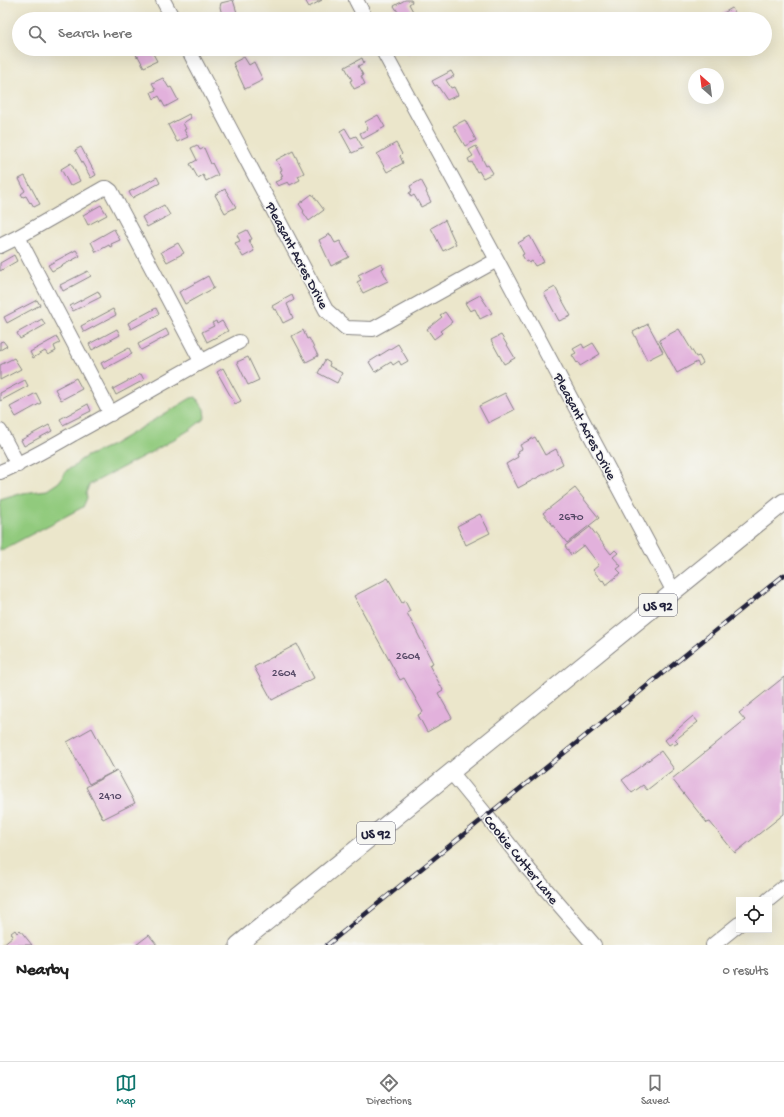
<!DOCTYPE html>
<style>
:root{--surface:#fff;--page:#f6f6f6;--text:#222;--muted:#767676;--line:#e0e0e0;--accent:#0f766e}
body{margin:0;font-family:"Gochi Hand",sans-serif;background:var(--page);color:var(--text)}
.controls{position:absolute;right:12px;bottom:12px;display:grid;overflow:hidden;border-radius:0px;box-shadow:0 4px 16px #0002}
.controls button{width:36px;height:36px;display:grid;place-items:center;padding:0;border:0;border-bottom:1px solid var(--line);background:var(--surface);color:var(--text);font:20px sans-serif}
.compass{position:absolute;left:688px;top:68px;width:36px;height:36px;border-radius:50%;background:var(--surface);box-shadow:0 4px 16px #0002;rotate:332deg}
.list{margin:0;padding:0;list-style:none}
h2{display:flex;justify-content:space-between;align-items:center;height:52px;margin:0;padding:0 16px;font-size:17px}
h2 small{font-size:13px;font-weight:400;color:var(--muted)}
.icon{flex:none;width:22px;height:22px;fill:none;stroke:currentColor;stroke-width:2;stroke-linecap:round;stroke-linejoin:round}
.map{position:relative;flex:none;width:784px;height:945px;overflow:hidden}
.search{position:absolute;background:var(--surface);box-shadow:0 4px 16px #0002;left:12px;right:12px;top:12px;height:44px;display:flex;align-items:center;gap:10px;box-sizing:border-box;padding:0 14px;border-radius:22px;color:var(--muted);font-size:15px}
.sheet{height:116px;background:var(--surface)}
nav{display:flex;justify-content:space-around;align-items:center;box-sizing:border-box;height:56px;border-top:1px solid var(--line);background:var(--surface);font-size:11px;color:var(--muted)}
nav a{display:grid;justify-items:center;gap:2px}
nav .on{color:var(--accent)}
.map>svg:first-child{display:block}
.green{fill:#91ca7d;stroke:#5a765c}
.building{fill:#e2b1dc}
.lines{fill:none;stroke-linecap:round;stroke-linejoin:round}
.minor-casing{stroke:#868483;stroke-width:16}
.major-casing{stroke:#868483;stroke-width:19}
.minor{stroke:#fff;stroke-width:14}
.major{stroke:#fff;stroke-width:17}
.rail-casing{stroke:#22223b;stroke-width:4.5}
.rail{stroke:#f6f6f2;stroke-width:3;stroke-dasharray:9;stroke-linecap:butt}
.labels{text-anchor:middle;stroke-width:3;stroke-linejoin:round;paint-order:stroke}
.number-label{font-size:12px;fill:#524663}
.shield{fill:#f6f6f2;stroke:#626272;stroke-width:1}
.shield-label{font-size:13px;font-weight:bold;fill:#22223b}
.street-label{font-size:14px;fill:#22223b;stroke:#f6f6f2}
</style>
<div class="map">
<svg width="784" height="945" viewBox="0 0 784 945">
<rect width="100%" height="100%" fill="#f6f6f2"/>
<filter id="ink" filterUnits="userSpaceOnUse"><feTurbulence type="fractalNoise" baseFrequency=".025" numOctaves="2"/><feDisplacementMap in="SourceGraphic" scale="8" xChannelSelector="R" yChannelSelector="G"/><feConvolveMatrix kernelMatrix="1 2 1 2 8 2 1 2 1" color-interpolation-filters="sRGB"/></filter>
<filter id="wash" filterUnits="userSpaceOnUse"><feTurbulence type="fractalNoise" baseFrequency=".012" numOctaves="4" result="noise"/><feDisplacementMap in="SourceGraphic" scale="16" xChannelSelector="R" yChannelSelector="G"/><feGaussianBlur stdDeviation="0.9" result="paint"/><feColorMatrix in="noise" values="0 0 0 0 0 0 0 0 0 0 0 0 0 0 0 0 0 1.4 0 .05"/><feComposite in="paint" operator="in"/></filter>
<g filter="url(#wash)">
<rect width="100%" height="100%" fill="#ebe6cb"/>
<path class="green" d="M 196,397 L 204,409 L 205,418 L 191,429 L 159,448 L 89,485 L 86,493 L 87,498 L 83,507 L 0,551 L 0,500 L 23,493 L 47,490 L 59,482 L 67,470 L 76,465 L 79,461 L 87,456 L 112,445 L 191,398 Z"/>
<g id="blocks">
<path class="building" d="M 233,0 L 239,19 L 223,19 L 220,7 L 221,3 Z
M 305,0 L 322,0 L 309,7 Z
M 405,0 L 411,0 L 412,2 L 409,4 L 416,17 L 411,19 L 401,19 L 400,17 L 396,19 L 388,19 L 387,17 L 398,12 L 394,6 Z
M 732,8 L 738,19 L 723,19 L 720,15 Z
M 135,49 L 154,49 L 151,50 L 157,61 L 144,67 L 138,56 L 137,57 Z
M 405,49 L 418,49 L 408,55 Z
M 244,57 L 249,65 L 254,62 L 263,80 L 245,89 L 233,63 Z
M 362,58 L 364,63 L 358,66 L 363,75 L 361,76 L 365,84 L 354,89 L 350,81 L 352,80 L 345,67 Z
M 451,71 L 454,76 L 446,80 L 451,88 L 454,87 L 458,95 L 447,100 L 437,85 L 435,86 L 432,81 Z
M 163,78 L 169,88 L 171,87 L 178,100 L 165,107 L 159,96 L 154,99 L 151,92 L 156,90 L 152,83 Z
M 189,114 L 191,118 L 183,123 L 186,129 L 184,130 L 188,137 L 177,142 L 168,125 Z
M 378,115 L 385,127 L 363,139 L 360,133 L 368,129 L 365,122 Z
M 465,120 L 476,140 L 465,146 L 453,126 Z
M 345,128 L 351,138 L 356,136 L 363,148 L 352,153 L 340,131 Z
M 396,143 L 402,154 L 400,156 L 403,163 L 387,172 L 377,154 Z
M 197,145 L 200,150 L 204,148 L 211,164 L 212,163 L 218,175 L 206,181 L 203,175 L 198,178 L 190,164 L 197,160 L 191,148 Z
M 476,146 L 486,166 L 488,165 L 493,173 L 483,178 L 479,171 L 477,172 L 472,162 L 470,163 L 468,159 L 473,156 L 469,150 Z
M 81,147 L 96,175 L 91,178 L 75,150 Z
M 293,151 L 304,173 L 298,176 L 300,180 L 290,185 L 288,182 L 278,186 L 275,182 L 282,179 L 281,177 L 283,176 L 280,171 L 282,170 L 276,160 Z
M 71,163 L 80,181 L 70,186 L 61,169 Z
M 25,176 L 40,204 L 34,207 L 31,202 L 30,203 L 26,196 L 23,197 L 21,194 L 25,191 L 19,179 Z
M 157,177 L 160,183 L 132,198 L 129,192 Z
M 421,180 L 427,191 L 426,192 L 431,202 L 421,207 L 414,195 L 411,197 L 409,193 L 412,191 L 410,186 Z
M 225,189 L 236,207 L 225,213 L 215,195 Z
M 312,194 L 324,210 L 309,221 L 303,212 L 304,211 L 299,204 Z
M 101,205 L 107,215 L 88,225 L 83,215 Z
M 164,205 L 170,215 L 147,227 L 142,217 Z
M 445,220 L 456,244 L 443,251 L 431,228 Z
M 114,229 L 120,240 L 111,244 L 112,246 L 110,247 L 109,245 L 96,252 L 91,242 Z
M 247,230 L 252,239 L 249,240 L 254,251 L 243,257 L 235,243 L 240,241 L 237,235 Z
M 330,234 L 335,243 L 340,241 L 349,257 L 331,266 L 319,240 Z
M 530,236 L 544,262 L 535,266 L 532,261 L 529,263 L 528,261 L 526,262 L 522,255 L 524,254 L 518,243 Z
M 178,243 L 184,253 L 167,262 L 161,252 Z
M 76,250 L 80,256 L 52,271 L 48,265 Z
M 14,255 L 17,261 L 0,271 L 0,263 Z
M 381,263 L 384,268 L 382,269 L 388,281 L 363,293 L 357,282 L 361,280 L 358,275 Z
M 88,271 L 91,276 L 63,291 L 60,285 Z
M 208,276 L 214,288 L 185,304 L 179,292 Z
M 555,287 L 571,316 L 559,321 L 544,293 Z
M 98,291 L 101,297 L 73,311 L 70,306 Z
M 292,295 L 294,300 L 287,304 L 293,318 L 283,323 L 276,309 L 274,310 L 272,306 Z
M 480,295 L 492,313 L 480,319 L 475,309 L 470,311 L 465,303 Z
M 37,300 L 40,305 L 7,323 L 4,317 Z
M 156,308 L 159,314 L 131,329 L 128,323 Z
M 113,309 L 116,315 L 84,332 L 81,326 Z
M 445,312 L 452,322 L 440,331 L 442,333 L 434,339 L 427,329 L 442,317 L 440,315 Z
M 42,319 L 45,325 L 20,339 L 17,333 Z
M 216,321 L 217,324 L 222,321 L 228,331 L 207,342 L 202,332 L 214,326 L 212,323 Z
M 648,324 L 663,352 L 647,360 L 633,332 Z
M 117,329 L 120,335 L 92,350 L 89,344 Z
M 166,329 L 169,335 L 141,350 L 138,344 Z
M 679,329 L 696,357 L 699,356 L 703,363 L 699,366 L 697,362 L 677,373 L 659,340 Z
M 303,330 L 307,339 L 309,338 L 318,356 L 306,362 L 292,336 Z
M 501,335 L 515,358 L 504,364 L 491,340 Z
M 57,337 L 60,343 L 54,346 L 56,351 L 48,355 L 45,351 L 33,358 L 30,352 Z
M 3,341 L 7,346 L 0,350 L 0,342 Z
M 593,343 L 600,354 L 580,366 L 578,362 L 577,363 L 572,355 L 576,353 L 573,349 L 582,344 L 584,348 Z
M 398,344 L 408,361 L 401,365 L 399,361 L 393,365 L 391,362 L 375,372 L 369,362 Z
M 129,348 L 132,354 L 104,369 L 101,363 Z
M 248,357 L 259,380 L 248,385 L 237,362 Z
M 14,358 L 21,369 L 0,380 L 0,365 Z
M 325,360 L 330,363 L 329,366 L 342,373 L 337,383 L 318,373 Z
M 223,368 L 241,401 L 235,404 L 217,372 Z
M 141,374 L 144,380 L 116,395 L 113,389 Z
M 76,378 L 82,389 L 61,400 L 55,389 Z
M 25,380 L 28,386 L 0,401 L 0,393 Z
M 36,393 L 41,403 L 16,417 L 10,407 Z
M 505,393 L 514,410 L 488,423 L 479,406 Z
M 88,404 L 91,411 L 63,425 L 60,419 Z
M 49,425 L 52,431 L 24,446 L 21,440 Z
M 535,437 L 545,455 L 556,449 L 563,464 L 518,488 L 506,464 L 518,457 L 517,454 L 519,453 L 518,451 L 522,449 L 520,445 Z
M 575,488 L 599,518 L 567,543 L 543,513 Z
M 480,514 L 490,533 L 466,545 L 457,526 Z
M 590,527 L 611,554 L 615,550 L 618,553 L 613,557 L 621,566 L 617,569 L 621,573 L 606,585 L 603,580 L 602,581 L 593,570 L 599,565 L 584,545 L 571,555 L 565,546 Z
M 388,578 L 402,603 L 405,601 L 410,611 L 407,613 L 433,663 L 429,665 L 443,690 L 438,693 L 452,718 L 427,732 L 418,715 L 423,712 L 404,678 L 400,680 L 354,596 Z
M 297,644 L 314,678 L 272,700 L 254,667 Z
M 784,677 L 784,814 L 735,853 L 710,822 L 707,823 L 672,779 L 745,720 L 739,713 Z
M 693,716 L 698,722 L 675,740 L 678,743 L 674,745 L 672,743 L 669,745 L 665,740 Z
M 92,728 L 115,771 L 89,784 L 67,742 Z
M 661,751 L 674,769 L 647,790 L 643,785 L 632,793 L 622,780 Z
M 117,770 L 135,803 L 103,819 L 86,787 Z
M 15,930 L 17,933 L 20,930 L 32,945 L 2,945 L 13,936 L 11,933 Z
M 149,935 L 157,945 L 136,945 Z"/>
</g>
</g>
<g filter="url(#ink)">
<use href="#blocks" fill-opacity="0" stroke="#868483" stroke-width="1"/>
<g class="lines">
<g class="minor-casing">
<path id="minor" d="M 163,0 L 173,19
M 356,0 L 366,19
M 188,49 L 326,310 L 346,328 L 373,329 L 497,260 L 382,49
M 0,246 L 18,237
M 497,260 L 674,592
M 111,414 L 18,237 L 104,188 L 107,188 L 111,191 L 201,361
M 0,431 L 18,465
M 0,472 C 25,462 49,448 73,434 C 129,404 183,370 239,342
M 451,772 L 487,816 L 530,871 L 594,945
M 768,900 L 784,887
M 713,945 L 739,924"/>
</g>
<g class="major-casing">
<path id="major" d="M 238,945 L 784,502"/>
</g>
<use href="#minor" class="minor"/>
<use href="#major" class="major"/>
<g class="rail-casing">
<path id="rail" d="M 327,945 L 784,575"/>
</g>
<use href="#rail" class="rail"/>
</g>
</g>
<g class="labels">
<g class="number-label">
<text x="571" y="520">2670</text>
<text x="408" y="659">2604</text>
<text x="284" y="676">2604</text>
<text x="110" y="799">2410</text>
</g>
<g class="shield">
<rect x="639" y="594" width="38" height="22" rx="3"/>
<rect x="357" y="822" width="38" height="22" rx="3"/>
</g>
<g class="shield-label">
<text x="658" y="610">US 92</text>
<text x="376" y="838">US 92</text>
</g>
<g class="street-label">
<text transform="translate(298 255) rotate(62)" y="5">Pleasant Acres Drive</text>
<text transform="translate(586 426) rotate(62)" y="5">Pleasant Acres Drive</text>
<text transform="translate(522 859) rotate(51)" y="5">Cookie Cutter Lane</text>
</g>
</g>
</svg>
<div class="controls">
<button><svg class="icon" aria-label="locate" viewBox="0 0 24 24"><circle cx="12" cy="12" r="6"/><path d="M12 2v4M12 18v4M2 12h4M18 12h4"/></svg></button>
</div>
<svg class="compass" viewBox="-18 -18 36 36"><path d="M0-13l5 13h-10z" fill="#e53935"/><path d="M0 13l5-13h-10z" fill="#767676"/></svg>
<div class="search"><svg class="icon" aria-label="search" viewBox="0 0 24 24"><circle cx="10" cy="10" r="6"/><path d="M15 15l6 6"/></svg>Search here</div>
</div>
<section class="sheet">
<h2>Nearby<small>0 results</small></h2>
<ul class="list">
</ul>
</section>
<nav>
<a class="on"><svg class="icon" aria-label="map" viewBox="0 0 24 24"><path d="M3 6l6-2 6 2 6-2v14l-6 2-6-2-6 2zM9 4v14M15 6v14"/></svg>Map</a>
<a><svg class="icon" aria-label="directions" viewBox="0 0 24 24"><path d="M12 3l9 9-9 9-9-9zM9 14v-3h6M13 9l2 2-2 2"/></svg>Directions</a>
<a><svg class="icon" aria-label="saved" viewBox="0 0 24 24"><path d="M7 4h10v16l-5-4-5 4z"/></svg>Saved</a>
</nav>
